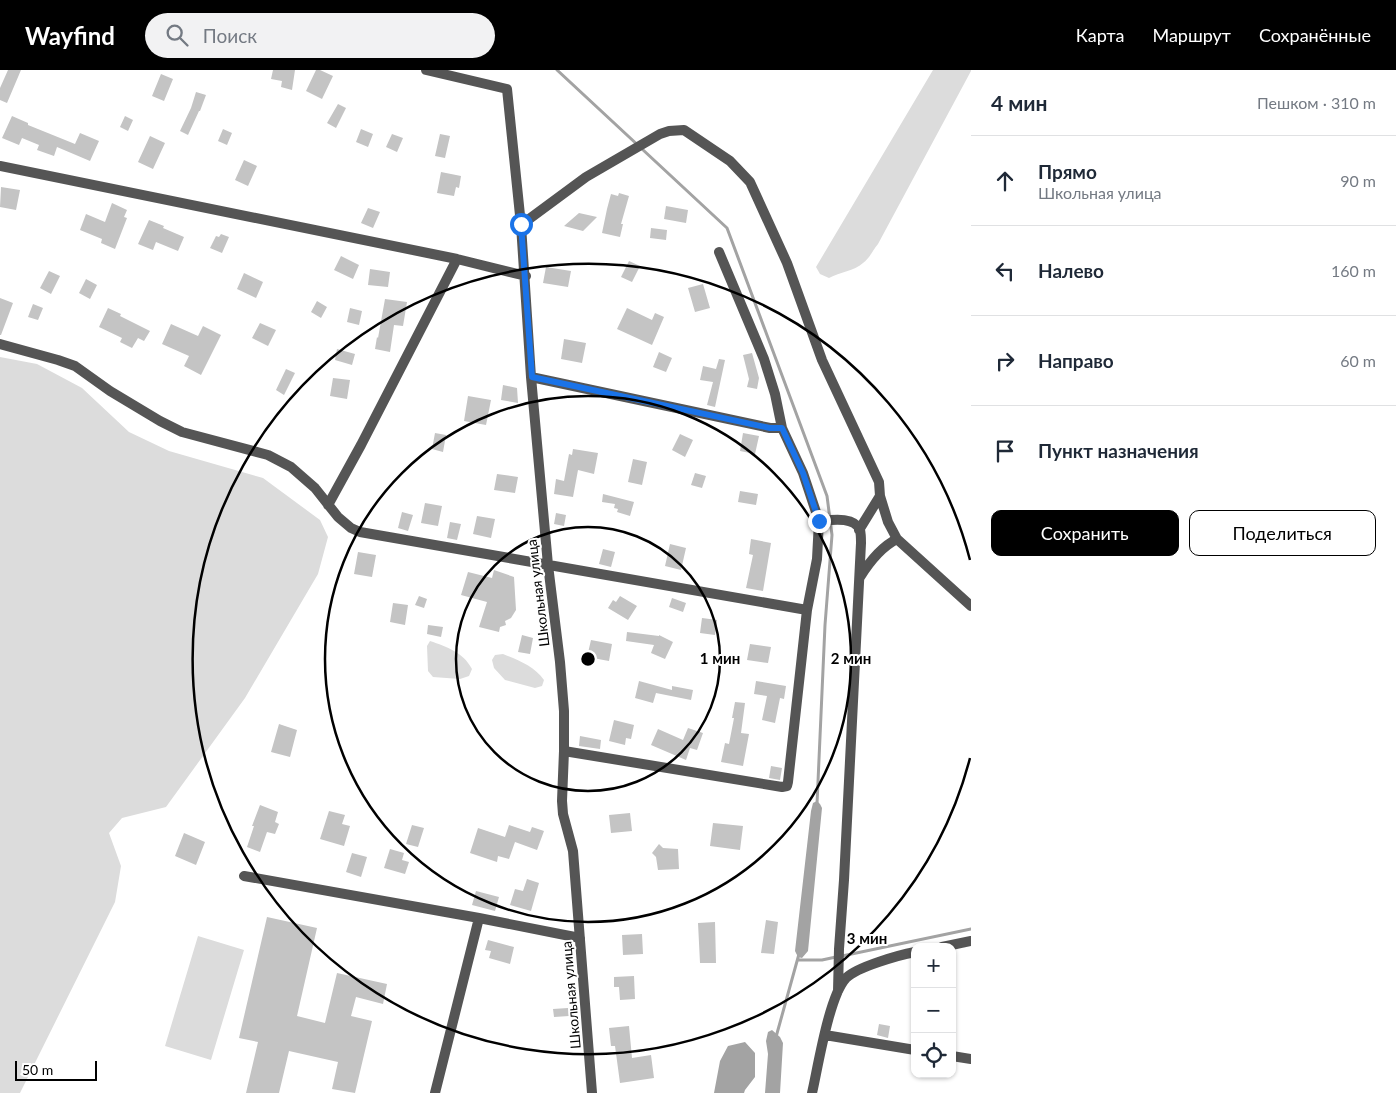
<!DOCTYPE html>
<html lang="ru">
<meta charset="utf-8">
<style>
:root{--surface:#fff;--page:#f2f2f3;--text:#1f2937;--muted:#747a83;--line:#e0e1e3;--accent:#000}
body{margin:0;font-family:Lato,sans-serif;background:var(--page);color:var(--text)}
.controls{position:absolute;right:15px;bottom:15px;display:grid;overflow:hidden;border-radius:10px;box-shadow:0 1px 4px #0004}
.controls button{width:45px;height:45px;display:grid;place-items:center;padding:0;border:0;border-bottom:1px solid var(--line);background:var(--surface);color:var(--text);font:25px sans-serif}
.scale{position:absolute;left:15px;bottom:12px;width:82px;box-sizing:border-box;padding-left:5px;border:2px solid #000;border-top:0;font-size:14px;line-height:18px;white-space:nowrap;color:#000;-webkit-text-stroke:4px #fff;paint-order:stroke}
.stop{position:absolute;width:15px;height:15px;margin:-11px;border:4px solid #1a73e8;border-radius:50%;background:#fff}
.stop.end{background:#1a73e8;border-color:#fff;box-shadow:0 1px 5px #0008}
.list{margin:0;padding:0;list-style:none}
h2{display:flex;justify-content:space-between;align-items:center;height:65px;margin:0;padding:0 20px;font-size:21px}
h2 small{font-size:16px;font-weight:400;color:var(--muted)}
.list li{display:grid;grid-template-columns:32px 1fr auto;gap:15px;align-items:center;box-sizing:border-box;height:90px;padding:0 20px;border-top:1px solid var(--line)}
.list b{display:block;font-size:19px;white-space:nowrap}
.list p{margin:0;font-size:16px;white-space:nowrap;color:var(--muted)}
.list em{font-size:16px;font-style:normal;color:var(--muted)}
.actions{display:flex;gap:10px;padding:15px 20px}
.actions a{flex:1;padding:11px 0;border:1px solid var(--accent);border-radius:10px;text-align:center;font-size:18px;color:var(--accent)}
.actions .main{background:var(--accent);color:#fff}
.icon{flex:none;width:28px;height:28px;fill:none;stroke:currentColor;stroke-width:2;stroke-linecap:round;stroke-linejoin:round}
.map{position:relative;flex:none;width:971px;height:1023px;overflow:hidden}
header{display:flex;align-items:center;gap:30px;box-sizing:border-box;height:70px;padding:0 25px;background:var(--accent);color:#fff}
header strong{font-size:24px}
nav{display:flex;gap:28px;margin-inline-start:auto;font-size:18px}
.search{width:350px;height:45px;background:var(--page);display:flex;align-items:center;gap:12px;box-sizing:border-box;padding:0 18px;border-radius:28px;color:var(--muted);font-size:19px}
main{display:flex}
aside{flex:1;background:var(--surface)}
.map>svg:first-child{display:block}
.green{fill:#dcdcdc}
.water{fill:#a3a3a3}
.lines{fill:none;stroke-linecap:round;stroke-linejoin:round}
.stream{stroke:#a3a3a3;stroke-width:3}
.building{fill:#c4c4c4}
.street{stroke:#555;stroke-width:10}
.route{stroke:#1a73e8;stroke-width:6}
.ring{fill:none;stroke:#000;stroke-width:2.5}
.labels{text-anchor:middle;stroke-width:4;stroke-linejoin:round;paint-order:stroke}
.street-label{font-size:14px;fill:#000;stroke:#fff}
.centre{fill:#000;stroke:#fff;stroke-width:2.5}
.ring-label{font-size:15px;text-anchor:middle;font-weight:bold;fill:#000;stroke:#fff;stroke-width:4;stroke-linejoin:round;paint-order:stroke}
</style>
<header>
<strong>Wayfind</strong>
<div class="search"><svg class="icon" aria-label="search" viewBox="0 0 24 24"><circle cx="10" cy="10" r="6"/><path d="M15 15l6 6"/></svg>Поиск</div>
<nav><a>Карта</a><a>Маршрут</a><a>Сохранённые</a></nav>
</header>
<main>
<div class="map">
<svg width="971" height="1023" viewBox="0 0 971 1023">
<rect width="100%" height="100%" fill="#fff"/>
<path class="green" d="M 933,0 L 971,0 L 971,1 L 878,174 C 873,180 869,189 863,193 C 854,201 840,202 829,208 L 820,204 L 816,197 Z
M 0,287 L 37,294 L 82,318 L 129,362 L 169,381 L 263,408 L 320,450 L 328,467 L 318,504 L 245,628 L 166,737 L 122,748 L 109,763 L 121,796 L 115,832 L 20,1023 L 0,1023 Z
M 430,571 C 447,577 463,582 472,599 L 469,606 L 460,609 L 433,607 L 428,601 L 427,576 Z
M 503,584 C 518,590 534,596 544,610 L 542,616 L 535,618 L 505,610 L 494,598 L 492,590 L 495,585 Z
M 198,866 L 244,880 L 211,990 L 165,976 Z"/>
<path class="water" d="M 817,731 L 820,734 L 822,738 L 808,881 L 802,888 L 798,887 L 795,881 L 811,741 L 813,733 Z
M 772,960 L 780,967 L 783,973 L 780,1023 L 765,1023 L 768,984 L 766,971 L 768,962 Z
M 745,972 L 755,983 L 755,1007 L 745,1020 L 744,1023 L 714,1023 L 720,991 L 728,976 Z"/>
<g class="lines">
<path class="stream" d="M 557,0 L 727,158 L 827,426 L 832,465 L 825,555 L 817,734
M 842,886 L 971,859
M 798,890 L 822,890 L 836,887
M 776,967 L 799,884"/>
</g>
<path class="building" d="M 8,0 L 21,0 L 7,33 L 0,30 L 0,18 Z
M 273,0 L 295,0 L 292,20 L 281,17 L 282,11 L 271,9 Z
M 316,0 L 320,0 L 333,6 L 322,29 L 306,21 Z
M 161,4 L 173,9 L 164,31 L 152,26 Z
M 196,22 L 206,25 L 200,41 L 199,41 L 188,65 L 180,61 L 191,38 Z
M 338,34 L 346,38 L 336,58 L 327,53 Z
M 12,46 L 28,53 L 28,55 L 75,74 L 80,63 L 99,71 L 90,91 L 57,77 L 54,86 L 37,80 L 39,75 L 22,68 L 19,75 L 2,68 Z
M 125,46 L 133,50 L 128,61 L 120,57 Z
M 223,59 L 232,63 L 227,75 L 218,71 Z
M 361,59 L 373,64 L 368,77 L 356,72 Z
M 392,64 L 403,68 L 397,82 L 386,77 Z
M 440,64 L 450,66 L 445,88 L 435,86 Z
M 150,66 L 165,73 L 153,99 L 138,92 Z
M 244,90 L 257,96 L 248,116 L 235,110 Z
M 441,102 L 461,106 L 459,118 L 456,117 L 454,126 L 437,123 Z
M 1,117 L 20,120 L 16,140 L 0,137 Z
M 619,123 L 629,126 L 621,154 L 623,154 L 620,167 L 602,163 L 607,139 L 611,124 L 618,126 Z
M 112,133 L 127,140 L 124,147 L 127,148 L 115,179 L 101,173 L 102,169 L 80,160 L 86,144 L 105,152 Z
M 666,136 L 688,140 L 686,153 L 664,149 Z
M 368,138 L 380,142 L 373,158 L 361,153 Z
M 579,143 L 597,147 L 583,161 L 564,156 Z
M 149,150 L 164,156 L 163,158 L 184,167 L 178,181 L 156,172 L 153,180 L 138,174 Z
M 651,158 L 667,160 L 666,170 L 650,168 Z
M 221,164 L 229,167 L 222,183 L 210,178 L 216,166 L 219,167 Z
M 341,186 L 359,195 L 353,209 L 334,200 Z
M 629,191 L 640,196 L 632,212 L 621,207 Z
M 546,197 L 571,201 L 568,217 L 543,213 Z
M 370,199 L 390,202 L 388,217 L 368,215 Z
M 49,201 L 60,206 L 51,224 L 40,218 Z
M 244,203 L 263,212 L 256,228 L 237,219 Z
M 86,209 L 97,215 L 90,229 L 79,223 Z
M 703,214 L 710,238 L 695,242 L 688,218 Z
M 0,228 L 13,233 L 1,265 L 0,265 Z
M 385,229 L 407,232 L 403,256 L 394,255 L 390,282 L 375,279 L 377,267 L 378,268 Z
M 317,231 L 327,237 L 321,248 L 311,242 Z
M 33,234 L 43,238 L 38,250 L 28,247 Z
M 108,238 L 121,244 L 120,246 L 150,261 L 144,271 L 138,268 L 132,278 L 120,272 L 122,268 L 99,257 Z
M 350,238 L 362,241 L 359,255 L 347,252 Z
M 627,238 L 652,250 L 655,243 L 664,247 L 652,275 L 617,259 Z
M 260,253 L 276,260 L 268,276 L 252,268 Z
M 171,254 L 198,266 L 203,256 L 221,265 L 201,305 L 184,296 L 189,286 L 162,274 Z
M 564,269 L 586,273 L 582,293 L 561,289 Z
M 337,279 L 355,284 L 352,295 L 335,290 Z
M 659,282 L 672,288 L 666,302 L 653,297 Z
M 752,283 L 759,308 L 757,319 L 747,317 L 749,309 L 743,285 Z
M 719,289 L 725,290 L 715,337 L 707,335 L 713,312 L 700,310 L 703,296 L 716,299 Z
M 286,299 L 295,303 L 284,325 L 276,320 Z
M 333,308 L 350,310 L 347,329 L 330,326 Z
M 503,315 L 517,318 L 518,333 L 501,330 Z
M 468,326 L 491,330 L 486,355 L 464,351 Z
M 435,363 L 446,365 L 443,382 L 432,379 Z
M 743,363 L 759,366 L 755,384 L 740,381 Z
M 680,364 L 693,370 L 685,387 L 672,380 Z
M 573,379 L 598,383 L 594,404 L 578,400 L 573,427 L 554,424 L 556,409 L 564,411 L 569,384 L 572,385 Z
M 633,389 L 647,392 L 642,415 L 628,412 Z
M 695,403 L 706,406 L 702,418 L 691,415 Z
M 497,404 L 518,407 L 515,423 L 494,420 Z
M 740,421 L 758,424 L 756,435 L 738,432 Z
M 603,424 L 634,432 L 630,446 L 617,442 L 618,439 L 614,438 L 615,434 L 602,432 Z
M 425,433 L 442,436 L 438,456 L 421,453 Z
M 402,442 L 413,445 L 408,461 L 398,458 Z
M 556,443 L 566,445 L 564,456 L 554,454 Z
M 477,446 L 495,449 L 491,468 L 473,464 Z
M 450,452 L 461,454 L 457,470 L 447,468 Z
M 751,469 L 771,473 L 763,521 L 746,518 L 753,485 L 749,484 Z
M 670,474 L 686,478 L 681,500 L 665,496 Z
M 603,479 L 615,482 L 611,497 L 599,494 Z
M 358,482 L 376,485 L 372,507 L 354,504 Z
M 494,500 L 514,507 L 516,540 L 511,548 L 505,551 L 506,555 L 500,557 L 499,562 L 479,557 L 487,532 L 461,525 L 468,502 L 492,508 Z
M 419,526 L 427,529 L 424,538 L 415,535 Z
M 620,526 L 637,536 L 628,550 L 608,538 L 613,530 L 616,532 Z
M 672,528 L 686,533 L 683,542 L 669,537 Z
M 393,533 L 408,535 L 405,555 L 390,552 Z
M 702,548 L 717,550 L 715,565 L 700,563 Z
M 428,555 L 443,557 L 441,567 L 427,564 Z
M 627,562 L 659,566 L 659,565 L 673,572 L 665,589 L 651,583 L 654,575 L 626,571 Z
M 522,565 L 533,568 L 530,584 L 518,582 Z
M 591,570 L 612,574 L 609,591 L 587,587 Z
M 750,574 L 771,577 L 768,593 L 747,590 Z
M 639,611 L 672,620 L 672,616 L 693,620 L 691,630 L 656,623 L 653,633 L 635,628 Z
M 756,611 L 786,616 L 784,629 L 780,628 L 775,653 L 762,650 L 767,626 L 754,624 Z
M 735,632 L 745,633 L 741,663 L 749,664 L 743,696 L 721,692 L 725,673 L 729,674 L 734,648 L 732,648 Z
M 614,650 L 634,655 L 631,669 L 626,668 L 625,675 L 609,671 Z
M 279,654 L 297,660 L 290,687 L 271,682 Z
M 688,658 L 703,663 L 697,680 L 690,678 L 686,690 L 651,675 L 658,659 L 683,670 Z
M 580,666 L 601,670 L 600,679 L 579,676 Z
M 771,696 L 782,698 L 780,710 L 769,708 Z
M 260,735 L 278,742 L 275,752 L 279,754 L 275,764 L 267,762 L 260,782 L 247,777 L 254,756 L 252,756 Z
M 329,741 L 345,745 L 342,754 L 350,756 L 344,776 L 320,769 Z
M 630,743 L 632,761 L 611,763 L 609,745 Z
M 713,753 L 743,756 L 740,780 L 710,776 Z
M 412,755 L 424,758 L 418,777 L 406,774 Z
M 509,755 L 530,762 L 532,757 L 544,761 L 537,780 L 515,772 L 509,789 L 498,786 L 497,792 L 470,783 L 478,758 L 505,767 Z
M 184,763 L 205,772 L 196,795 L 175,786 Z
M 659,774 L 663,778 L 678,779 L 679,799 L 658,800 L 656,787 L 652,783 Z
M 390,779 L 404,783 L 402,790 L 409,792 L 405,804 L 384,798 Z
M 352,783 L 367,787 L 361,807 L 346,802 Z
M 527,809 L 539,813 L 531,841 L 510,835 L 515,819 L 523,821 Z
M 476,821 L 499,827 L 495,841 L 472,835 Z
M 267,847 L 317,858 L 297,946 L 325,953 L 337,903 L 387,914 L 383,934 L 356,927 L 351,946 L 372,951 L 355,1023 L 332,1019 L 338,992 L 289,981 L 279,1023 L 246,1023 L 258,972 L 239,968 Z
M 766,850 L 778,852 L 774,884 L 761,883 Z
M 715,852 L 716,893 L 700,893 L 698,853 Z
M 642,864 L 643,884 L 623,885 L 622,865 Z
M 488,870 L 514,877 L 510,894 L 489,888 L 491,881 L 485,880 Z
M 634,906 L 635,929 L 620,930 L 619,917 L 614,917 L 614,907 Z
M 568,938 L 569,946 L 554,947 L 553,939 Z
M 879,954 L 890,956 L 888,968 L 877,965 Z
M 629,956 L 632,988 L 651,985 L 654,1008 L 620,1013 L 615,976 L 611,976 L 609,958 Z"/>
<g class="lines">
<path class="street" d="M 426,0 L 507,19 L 521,155 L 531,307 L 548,495 L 560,592 L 564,641 L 564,681 L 562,731 L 563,744 L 573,781 L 592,1023
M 0,96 L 457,189 L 526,206
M 521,155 L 586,107 L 660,64 L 669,61 L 684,60 L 730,91 L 750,112 L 787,193 L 822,290 L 879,412 L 880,426 L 859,460
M 0,274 L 58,290 L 75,296 L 110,321 L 160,351 L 182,362 L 268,385 L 291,397 L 315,418 L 338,447 L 351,458 L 360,462 L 807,540
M 531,307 L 770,358 L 782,358
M 880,426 L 888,452 L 897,469 L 971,536
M 328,435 L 361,375 L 457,189
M 819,451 C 831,450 854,446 860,460 C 861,464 861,469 861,473 L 844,810 L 839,879 L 838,921
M 860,507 C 870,491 881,477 897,469
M 564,681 L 782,717 L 787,716 L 788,712 L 807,540 L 817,489 L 819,451 L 803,403 L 782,358 L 775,324 L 764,289 L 719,182
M 244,806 L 479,848 L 580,868
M 942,877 L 971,871
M 825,965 L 915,980
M 952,986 L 971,989
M 435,1023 L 479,848
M 812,1023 C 818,997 829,926 846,908 C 857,897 899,885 915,882"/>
</g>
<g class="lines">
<path class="route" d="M 521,154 L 532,307 L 770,358 L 782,358 L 803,403 L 819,451"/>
</g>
<g class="ring">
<circle cx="588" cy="589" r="132"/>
<circle cx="588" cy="589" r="263"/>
<path d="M970 688A395 395 0 1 1 970 490"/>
</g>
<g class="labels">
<g class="street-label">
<text transform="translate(538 523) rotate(-97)" y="5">Школьная улица</text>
<text transform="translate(571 925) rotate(-95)" y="5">Школьная улица</text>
</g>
</g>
<circle cx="588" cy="589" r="8" class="centre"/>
<g class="ring-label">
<text x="720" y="594">1 мин</text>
<text x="851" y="594">2 мин</text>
<text x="867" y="874">3 мин</text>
</g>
</svg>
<div class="controls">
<button>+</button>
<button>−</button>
<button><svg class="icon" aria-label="locate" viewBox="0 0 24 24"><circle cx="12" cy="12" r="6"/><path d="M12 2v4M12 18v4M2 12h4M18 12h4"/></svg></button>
</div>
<div class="scale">50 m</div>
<div class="stop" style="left:521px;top:154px"></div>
<div class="stop end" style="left:819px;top:451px"></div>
</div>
<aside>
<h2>4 мин<small>Пешком · 310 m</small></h2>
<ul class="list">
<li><svg class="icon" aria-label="ahead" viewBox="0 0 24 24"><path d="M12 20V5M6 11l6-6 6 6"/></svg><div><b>Прямо</b><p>Школьная улица</p></div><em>90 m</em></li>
<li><svg class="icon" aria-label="left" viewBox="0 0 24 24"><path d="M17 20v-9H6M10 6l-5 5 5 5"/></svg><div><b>Налево</b></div><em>160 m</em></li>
<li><svg class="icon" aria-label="right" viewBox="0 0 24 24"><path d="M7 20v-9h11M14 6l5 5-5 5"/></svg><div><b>Направо</b></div><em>60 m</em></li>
<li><svg class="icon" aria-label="arrive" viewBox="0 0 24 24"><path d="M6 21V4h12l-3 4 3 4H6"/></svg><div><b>Пункт назначения</b></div></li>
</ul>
<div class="actions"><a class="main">Сохранить</a><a>Поделиться</a></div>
</aside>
</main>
